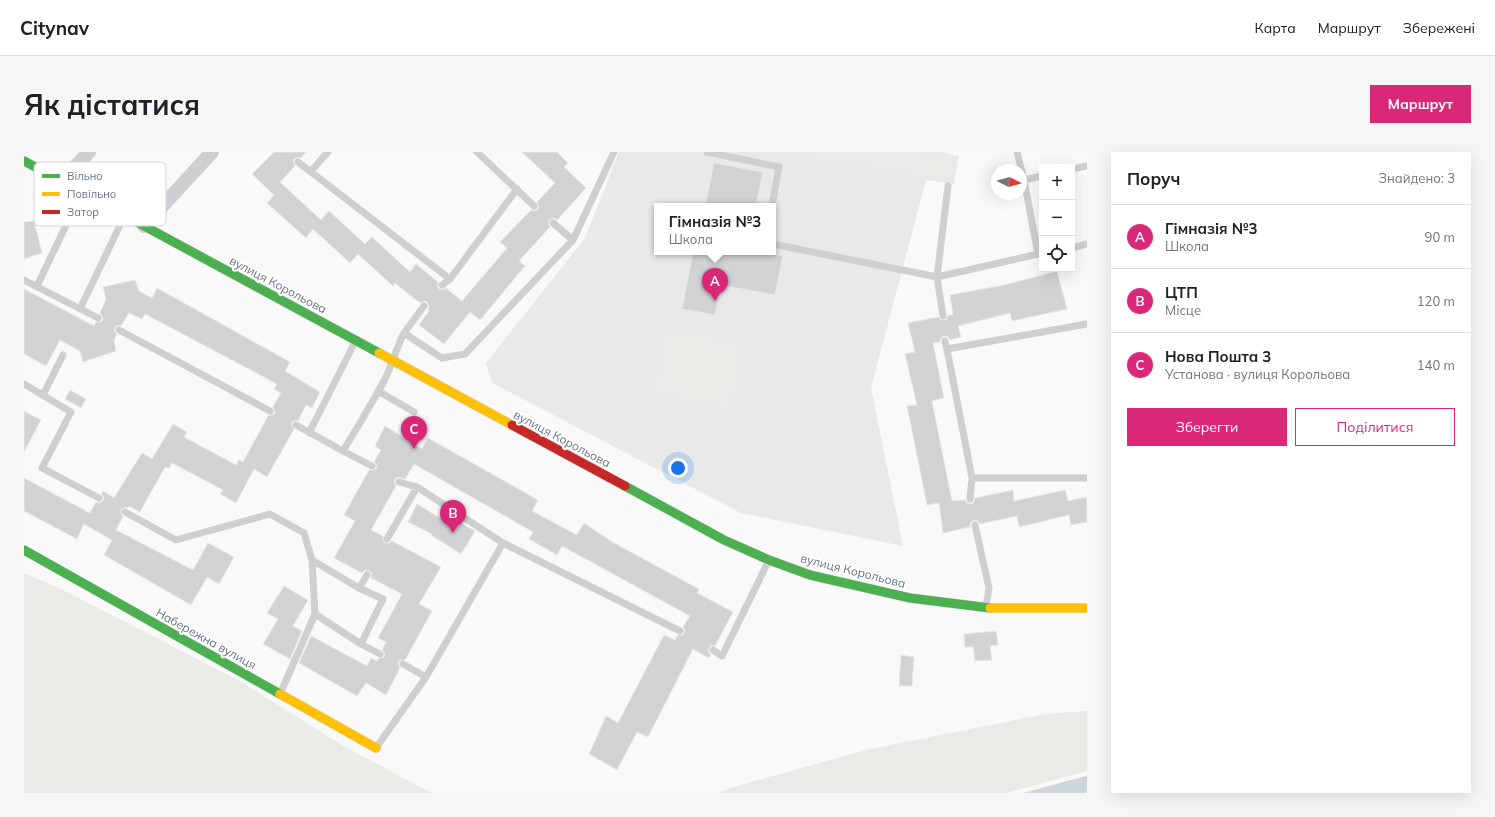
<!DOCTYPE html>
<html lang="uk">
<meta charset="utf-8">
<style>
:root{--surface:#fff;--page:#f6f6f6;--text:#202124;--muted:#757577;--line:#e0e0e0;--accent:#db2777}
body{margin:0;font-family:Mulish,sans-serif;background:var(--page);color:var(--text)}
.controls{position:absolute;right:12px;top:12px;display:grid;overflow:hidden;border-radius:0px;box-shadow:0 4px 16px #0002}
.controls button{width:36px;height:36px;display:grid;place-items:center;padding:0;border:0;border-bottom:1px solid var(--line);background:var(--surface);color:var(--text);font:20px sans-serif}
.compass{position:absolute;left:967px;top:12px;width:36px;height:36px;border-radius:50%;background:var(--surface);box-shadow:0 4px 16px #0002;rotate:96deg}
.you{position:absolute;left:654px;top:316px;width:14px;height:14px;margin:-10px;border:3px solid #fff;border-radius:50%;background:#1a73e8;box-shadow:0 0 0 6px #1a73e833}
.badge{display:grid;place-items:center;width:26px;height:26px;border-radius:50%;background:var(--accent);color:#fff;font-size:13px;font-weight:700}
.pin{position:absolute;translate:-50% -33px;filter:drop-shadow(0 1px 2px #0008)}
.pin::after{content:'';position:absolute;top:21px;width:14px;height:12px;background:inherit;clip-path:polygon(0 0,100% 0,50% 100%)}
.popup{position:absolute;left:630px;top:51px;width:122px;height:52px;box-sizing:border-box;display:grid;place-content:center;border-radius:0px;background:var(--surface);filter:drop-shadow(0 1px 3px #0005);font-size:13px;white-space:nowrap;color:var(--muted)}
.popup b{font-size:15px;color:var(--text)}
.popup::after{content:'';position:absolute;left:50%;top:100%;margin-left:-8px;border:8px solid transparent;border-top-color:var(--surface)}
.list{margin:0;padding:0;list-style:none}
h2{display:flex;justify-content:space-between;align-items:center;height:52px;margin:0;padding:0 16px;font-size:17px}
h2 small{font-size:13px;font-weight:400;color:var(--muted)}
.list li{display:grid;grid-template-columns:26px 1fr auto;gap:12px;align-items:center;box-sizing:border-box;height:64px;padding:0 16px;border-top:1px solid var(--line)}
.list b{display:block;font-size:15px;white-space:nowrap}
.list p{margin:0;font-size:13px;white-space:nowrap;color:var(--muted)}
.list em{font-size:13px;font-style:normal;color:var(--muted)}
.actions{display:flex;gap:8px;padding:12px 16px}
.actions a{flex:1;padding:9px 0;border:1px solid var(--accent);border-radius:0px;text-align:center;font-size:14px;color:var(--accent)}
.actions .main{background:var(--accent);color:#fff}
.icon{flex:none;width:22px;height:22px;fill:none;stroke:currentColor;stroke-width:2;stroke-linecap:round;stroke-linejoin:round}
.map{position:relative;flex:none;width:1063px;height:641px;overflow:hidden;border-radius:0px}
header{display:flex;align-items:center;gap:24px;box-sizing:border-box;height:56px;padding:0 20px;background:var(--surface);border-bottom:1px solid var(--line)}
header strong{font-size:19px}
nav{display:flex;gap:22px;margin-inline-start:auto;font-size:14px}
.intro{display:flex;align-items:center;justify-content:space-between;box-sizing:border-box;height:96px;padding:0 24px}
h1{margin:0;font-size:28px}
.button{padding:10px 18px;border-radius:0px;background:var(--accent);color:#fff;font-size:14px;font-weight:700}
main{display:flex;gap:24px;padding:0 24px}
aside{flex:1;background:var(--surface);border-radius:0px;box-shadow:0 4px 16px #0002}
.map>svg:first-child{display:block}
.built{fill:#e8e9e9;fill-rule:evenodd}
.green{fill:#e8ebe6}
.water{fill:#ced6d9}
.building{fill:#d0d2d3;stroke:#e8e8e8}
.lines{fill:none;stroke-linecap:round;stroke-linejoin:round}
.fast-casing{stroke:#d5d6d7;stroke-width:10}
.slow-casing{stroke:#d5d6d7;stroke-width:10}
.jam-casing{stroke:#d5d6d7;stroke-width:10}
.lane{stroke:#cecfd0;stroke-width:7}
.street{stroke:#cecfd0;stroke-width:14}
.fast{stroke:#4caf50;stroke-width:9}
.slow{stroke:#ffc107;stroke-width:9}
.jam{stroke:#c62828;stroke-width:9}
.labels{text-anchor:middle;stroke-width:4;stroke-linejoin:round;paint-order:stroke}
.street-label{font-size:12px;fill:#657683;stroke:#fff}
.key{fill:#fff;stroke:#d1d6da;stroke-width:1}
.key-label{font-size:11px;fill:#657683}
</style>
<header>
<strong>Citynav</strong>
<nav><a>Карта</a><a>Маршрут</a><a>Збережені</a></nav>
</header>
<div class="intro"><h1>Як дістатися</h1><a class="button">Маршрут</a></div>
<main>
<div class="map">
<svg width="1063" height="641" viewBox="0 0 1063 641">
<rect width="100%" height="100%" fill="#f9f9f9"/>
<path class="built" d="M 595,0 L 916,0 L 935,4 L 930,32 L 902,28 L 847,236 L 879,394 L 717,361 L 468,231 L 462,211 L 561,86 ZM 633,54 L 749,54 L 749,100 L 633,100 Z"/>
<path class="green" d="M 796,0 L 864,0 L 930,12 L 928,26 L 815,5 L 814,12 L 794,9 Z
M 645,180 L 716,194 L 705,253 L 634,239 Z
M 0,421 L 39,438 L 214,528 L 321,595 L 408,641 L 0,641 Z
M 1063,559 L 1063,619 L 982,641 L 694,641 L 706,636 L 846,597 L 1021,562 Z"/>
<path class="water" d="M 1063,624 L 1063,641 L 999,641 L 1058,625 Z"/>
<path class="building" d="M 250,0 L 282,0 L 277,6 L 274,5 L 270,7 L 269,10 L 271,14 L 256,30 L 297,68 L 305,59 L 341,92 L 348,85 L 386,120 L 392,112 L 414,130 L 413,133 L 414,136 L 418,138 L 422,136 L 438,149 L 483,96 L 476,90 L 507,58 L 509,59 L 513,58 L 515,55 L 513,50 L 531,31 L 498,0 L 533,0 L 544,11 L 540,15 L 562,36 L 533,68 L 530,66 L 525,68 L 524,72 L 526,75 L 495,109 L 501,114 L 456,168 L 446,160 L 420,192 L 395,173 L 405,159 L 404,158 L 405,154 L 403,150 L 400,149 L 396,151 L 371,131 L 369,134 L 334,102 L 326,111 L 289,77 L 282,86 L 243,51 L 250,43 L 228,22 Z
M 690,11 L 739,20 L 732,54 L 681,54 Z
M 10,69 L 18,101 L 0,107 L 0,70 Z
M 669,100 L 738,100 L 759,104 L 751,143 L 697,133 L 691,163 L 658,157 Z
M 1033,119 L 1043,157 L 988,169 L 986,161 L 934,174 L 937,185 L 926,188 L 924,185 L 920,184 L 917,186 L 916,190 L 909,191 L 920,246 L 908,249 L 928,349 L 941,348 L 943,351 L 948,352 L 950,350 L 951,346 L 989,338 L 990,349 L 1041,338 L 1044,349 L 1063,345 L 1063,370 L 1047,373 L 1045,363 L 995,375 L 993,364 L 956,372 L 953,368 L 950,368 L 946,371 L 946,375 L 919,381 L 915,351 L 903,353 L 883,254 L 893,253 L 881,202 L 891,200 L 884,171 L 914,165 L 917,168 L 922,168 L 924,163 L 929,163 L 926,143 L 980,133 Z
M 111,128 L 115,139 L 128,146 L 133,136 L 266,210 L 261,219 L 296,240 L 288,256 L 282,253 L 274,269 L 272,268 L 268,270 L 267,273 L 270,277 L 243,325 L 230,317 L 212,351 L 196,342 L 199,338 L 148,311 L 145,316 L 141,315 L 116,360 L 105,354 L 104,356 L 101,355 L 97,357 L 97,362 L 99,365 L 92,378 L 169,418 L 184,391 L 210,405 L 195,432 L 183,425 L 167,453 L 80,403 L 88,388 L 60,372 L 53,387 L 0,359 L 0,326 L 66,361 L 72,350 L 76,351 L 79,349 L 80,345 L 77,342 L 79,339 L 90,346 L 118,301 L 128,307 L 149,272 L 163,280 L 160,285 L 212,313 L 215,308 L 219,310 L 244,264 L 248,263 L 251,261 L 249,255 L 257,241 L 250,237 L 253,232 L 121,162 L 118,167 L 105,161 L 97,174 L 94,173 L 91,175 L 90,179 L 93,182 L 90,188 L 92,199 L 59,210 L 56,199 L 36,188 L 22,214 L 0,202 L 0,137 L 70,174 L 72,170 L 76,170 L 79,168 L 78,164 L 76,161 L 82,147 L 79,135 Z
M 46,238 L 62,247 L 57,256 L 41,247 Z
M 0,259 L 17,268 L 0,300 Z
M 361,274 L 398,297 L 404,286 L 514,348 L 508,359 L 553,383 L 560,371 L 588,390 L 675,437 L 673,441 L 709,460 L 691,494 L 687,493 L 685,496 L 684,500 L 687,503 L 685,506 L 669,497 L 624,585 L 613,580 L 593,618 L 565,602 L 575,580 L 582,564 L 594,571 L 640,483 L 651,488 L 654,483 L 659,483 L 661,479 L 659,475 L 666,464 L 538,394 L 533,403 L 505,387 L 509,380 L 390,312 L 381,327 L 374,325 L 371,327 L 370,331 L 372,334 L 347,378 L 359,384 L 359,389 L 361,391 L 365,391 L 368,389 L 417,415 L 395,452 L 408,459 L 381,508 L 377,508 L 374,510 L 375,514 L 376,516 L 362,543 L 342,531 L 333,544 L 275,511 L 287,484 L 343,514 L 347,506 L 353,509 L 354,507 L 358,506 L 361,504 L 360,500 L 358,498 L 362,490 L 354,486 L 378,442 L 347,426 L 348,421 L 345,419 L 341,418 L 338,421 L 310,406 L 331,369 L 320,363 L 345,318 L 350,318 L 353,316 L 352,312 L 350,310 L 357,298 L 351,294 Z
M 393,352 L 416,366 L 419,361 L 451,379 L 437,402 L 407,383 L 408,382 L 384,370 Z
M 260,434 L 284,448 L 269,474 L 278,479 L 266,507 L 239,492 L 254,467 L 243,461 Z
M 972,479 L 974,493 L 966,494 L 968,508 L 951,509 L 949,495 L 941,495 L 940,482 Z
M 877,503 L 890,505 L 888,534 L 875,534 Z"/>
<g class="lines">
<g class="fast-casing">
<path id="fast" d="M 0,9 L 355,201
M 601,334 L 700,388 L 745,408 L 786,423 L 886,446 L 966,456
M 0,398 L 256,542"/>
</g>
<g class="slow-casing">
<path id="slow" d="M 355,201 L 488,273
M 966,456 L 1063,456
M 256,542 L 352,596"/>
</g>
<g class="jam-casing">
<path id="jam" d="M 488,273 L 601,334"/>
</g>
<path class="lane" d="M 453,0 L 510,54
M 683,0 L 755,15 L 748,54
M 993,0 L 1000,28 L 1014,102 L 1017,102
M 274,10 L 426,127
M 1048,17 L 1063,14
M 287,19 L 304,0
M 1000,28 L 1018,24
M 529,71 L 549,88
M 749,92 L 913,125 L 924,34
M 1048,96 L 1063,92
M 0,128 L 74,166
M 418,133 L 426,127 L 493,37
M 13,134 L 57,42
M 56,157 L 100,65
M 919,164 L 913,125 L 1014,102
M 95,178 L 246,259
M 380,181 L 400,154
M 921,189 L 923,197 L 1063,172
M 923,197 L 948,326 L 946,347
M 0,232 L 47,260 L 18,316 L 75,346
M 354,239 L 390,260
M 19,243 L 39,203
M 272,273 L 319,299
M 285,281 L 331,190
M 348,314 L 319,299 C 333,276 347,253 360,229 C 368,214 372,196 380,181 L 418,206 L 441,202 L 549,88 L 590,0
M 948,326 L 1063,326
M 375,330 L 393,335 L 479,391 L 656,479
M 101,360 L 152,388 L 246,362 L 280,381 L 288,408 L 335,436 L 359,447 L 337,492 L 356,502
M 951,373 L 965,436 L 962,454
M 363,387 L 393,335
M 288,408 L 291,462 L 337,492
M 335,436 L 343,423
M 689,498 L 698,504 L 744,410
M 379,512 L 402,525
M 257,540 L 291,462
M 352,596 L 402,525 L 479,391"/>
<path class="street" d="M 37,30 L 65,0
M 120,74 L 188,0"/>
<use href="#fast" class="fast"/>
<use href="#slow" class="slow"/>
<use href="#jam" class="jam"/>
</g>
<g class="labels">
<g class="street-label">
<text transform="translate(254 133) rotate(28)" y="4">вулиця Корольова</text>
<text transform="translate(538 287) rotate(28)" y="4">вулиця Корольова</text>
<text transform="translate(829 419) rotate(14)" y="4">вулиця Корольова</text>
<text transform="translate(182 487) rotate(29)" y="4">Набережна вулиця</text>
</g>
</g>
<rect x="10" y="10" width="132" height="64" rx="6" class="key"/>
<rect x="18" y="22" width="18" height="4" fill="#4caf50"/>
<rect x="18" y="40" width="18" height="4" fill="#ffc107"/>
<rect x="18" y="58" width="18" height="4" fill="#c62828"/>
<g class="key-label">
<text x="43" y="28">Вільно</text>
<text x="43" y="46">Повільно</text>
<text x="43" y="64">Затор</text>
</g>
</svg>
<div class="controls">
<button>+</button>
<button>−</button>
<button><svg class="icon" aria-label="locate" viewBox="0 0 24 24"><circle cx="12" cy="12" r="6"/><path d="M12 2v4M12 18v4M2 12h4M18 12h4"/></svg></button>
</div>
<svg class="compass" viewBox="-18 -18 36 36"><path d="M0-13l5 13h-10z" fill="#e53935"/><path d="M0 13l5-13h-10z" fill="#757577"/></svg>
<div class="you"></div>
<div class="pin badge" style="left:691px;top:149px">A</div>
<div class="popup"><b>Гімназія №3</b>Школа</div>
<div class="pin badge" style="left:429px;top:381px">B</div>
<div class="pin badge" style="left:390px;top:297px">C</div>
</div>
<aside>
<h2>Поруч<small>Знайдено: 3</small></h2>
<ul class="list">
<li><span class="badge">A</span><div><b>Гімназія №3</b><p>Школа</p></div><em>90 m</em></li>
<li><span class="badge">B</span><div><b>ЦТП</b><p>Місце</p></div><em>120 m</em></li>
<li><span class="badge">C</span><div><b>Нова Пошта 3</b><p>Установа · вулиця Корольова</p></div><em>140 m</em></li>
</ul>
<div class="actions"><a class="main">Зберегти</a><a>Поділитися</a></div>
</aside>
</main>
